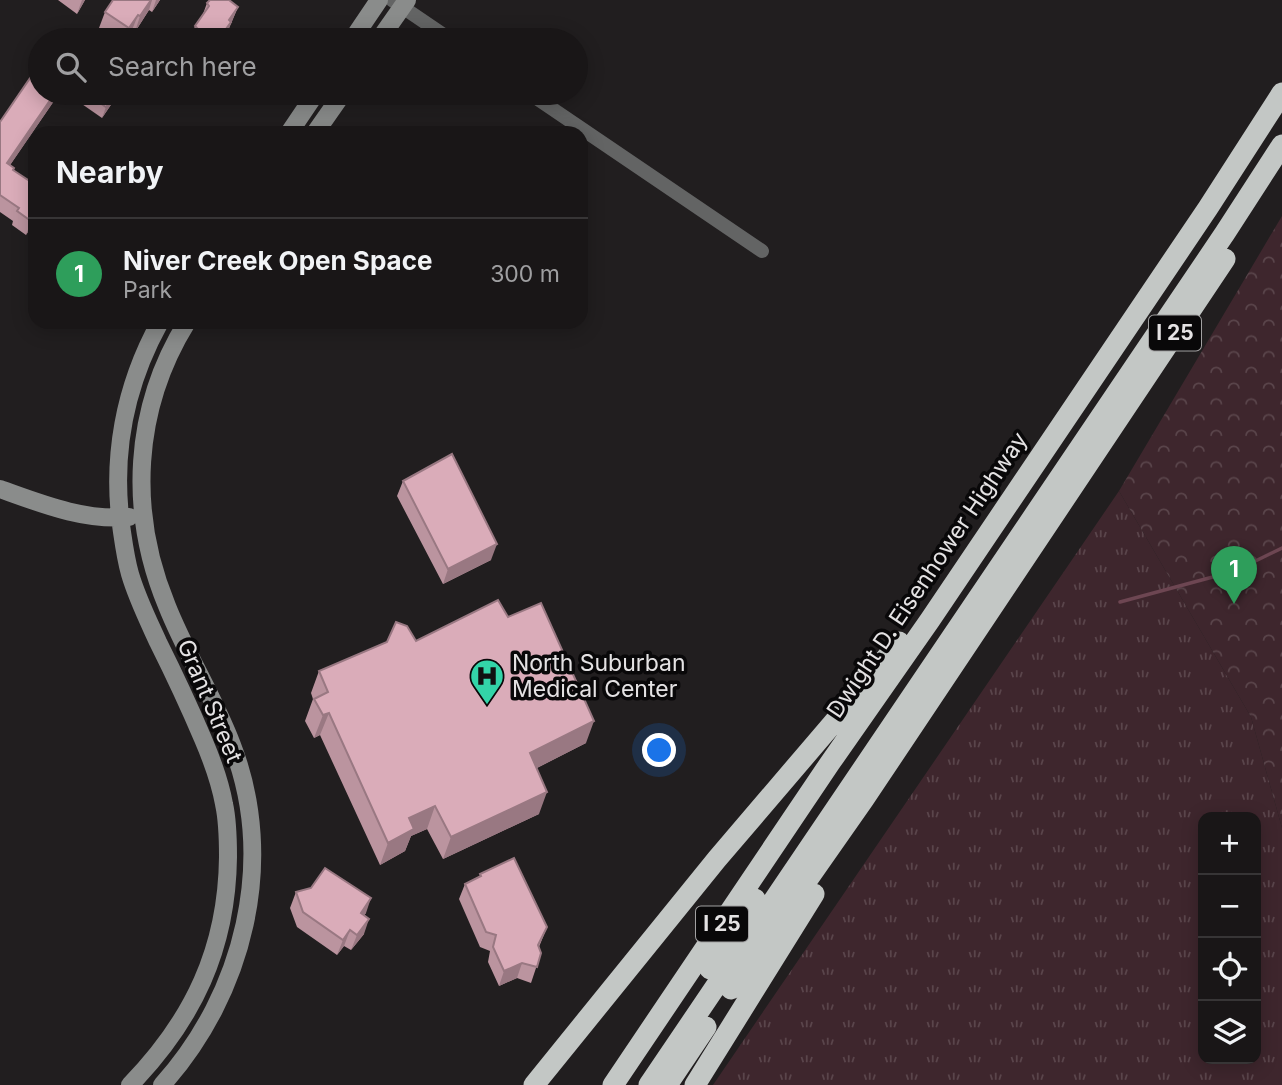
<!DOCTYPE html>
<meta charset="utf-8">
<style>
:root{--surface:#191617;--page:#221f20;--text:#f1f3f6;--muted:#9f9fa1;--line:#373536;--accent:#33d4a8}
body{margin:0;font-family:Inter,sans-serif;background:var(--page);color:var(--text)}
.controls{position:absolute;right:21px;bottom:21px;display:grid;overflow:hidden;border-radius:14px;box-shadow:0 4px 18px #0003}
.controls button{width:63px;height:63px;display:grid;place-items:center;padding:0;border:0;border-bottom:2px solid var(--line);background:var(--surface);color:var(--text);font:35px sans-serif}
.you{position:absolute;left:660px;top:751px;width:24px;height:24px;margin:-18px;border:5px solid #fff;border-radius:50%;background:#1a73e8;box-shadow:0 0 0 10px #1a73e833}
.badge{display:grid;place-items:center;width:46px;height:46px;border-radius:50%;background:var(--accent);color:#fff;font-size:23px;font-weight:700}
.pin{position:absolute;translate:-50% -58px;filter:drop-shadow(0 2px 4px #0008)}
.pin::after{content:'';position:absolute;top:37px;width:24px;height:21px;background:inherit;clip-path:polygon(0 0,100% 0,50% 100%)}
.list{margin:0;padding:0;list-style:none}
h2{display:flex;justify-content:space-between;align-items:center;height:91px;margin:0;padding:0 28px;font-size:30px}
h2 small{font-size:23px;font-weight:400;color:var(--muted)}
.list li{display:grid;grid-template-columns:46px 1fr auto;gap:21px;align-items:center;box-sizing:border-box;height:112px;padding:0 28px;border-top:2px solid var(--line)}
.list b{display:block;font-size:26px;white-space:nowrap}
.list p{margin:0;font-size:23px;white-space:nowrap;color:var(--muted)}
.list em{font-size:23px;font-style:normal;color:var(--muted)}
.icon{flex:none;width:38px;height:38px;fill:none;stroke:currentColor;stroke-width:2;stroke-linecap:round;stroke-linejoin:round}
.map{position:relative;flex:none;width:1282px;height:1085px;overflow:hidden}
.search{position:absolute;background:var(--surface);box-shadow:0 4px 18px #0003;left:28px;top:28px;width:560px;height:77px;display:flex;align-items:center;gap:18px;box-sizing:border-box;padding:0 24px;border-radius:38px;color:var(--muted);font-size:26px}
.panel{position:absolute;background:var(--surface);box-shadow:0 4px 18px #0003;left:28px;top:126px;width:560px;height:203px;border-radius:21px}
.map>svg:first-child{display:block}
.grass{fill:url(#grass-tufts);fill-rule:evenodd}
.park{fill:url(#park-crowns)}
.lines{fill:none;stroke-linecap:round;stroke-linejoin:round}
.stream{stroke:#6d4652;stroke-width:3.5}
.street{stroke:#636464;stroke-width:14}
.secondary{stroke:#8a8c8b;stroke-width:18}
.highway{stroke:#c3c7c5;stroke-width:21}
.wall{fill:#bb949f}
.shaded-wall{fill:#997882}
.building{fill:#daacb9;stroke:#997882;stroke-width:2}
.labels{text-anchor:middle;stroke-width:7;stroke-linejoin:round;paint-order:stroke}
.shield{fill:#090809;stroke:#a2a1a2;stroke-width:2}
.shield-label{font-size:21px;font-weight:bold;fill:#e4e2e3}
.street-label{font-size:23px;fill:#e4e2e3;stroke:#090809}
.poi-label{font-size:23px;fill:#e4e2e3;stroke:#090809;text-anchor:start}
</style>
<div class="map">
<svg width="1282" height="1085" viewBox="0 0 1282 1085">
<defs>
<pattern id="grass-tufts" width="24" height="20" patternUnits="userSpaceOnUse" patternTransform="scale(1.75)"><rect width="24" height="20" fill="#3e262d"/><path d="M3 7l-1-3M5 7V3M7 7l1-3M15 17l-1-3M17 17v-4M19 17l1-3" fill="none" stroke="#5a454b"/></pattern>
<pattern id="park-crowns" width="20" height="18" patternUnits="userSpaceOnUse" patternTransform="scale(1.75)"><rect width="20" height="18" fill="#3e262d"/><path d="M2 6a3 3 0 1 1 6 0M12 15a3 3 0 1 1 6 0" fill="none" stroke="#5a454b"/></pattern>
</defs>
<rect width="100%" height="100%" fill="#211e1f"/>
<path class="grass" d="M 1119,491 L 1251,717 L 1282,828 L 1282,1085 L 713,1085 ZM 1203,817 L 1256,817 L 1256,1059 L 1203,1059 Z"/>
<path class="park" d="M 1282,216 L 1282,828 L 1251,717 L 1119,491 Z"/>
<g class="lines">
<path class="stream" d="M 1120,602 L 1235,571 L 1282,548"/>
<path class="street" d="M 392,0 L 451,40
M 529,93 L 762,251"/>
<path class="secondary" d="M 352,40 L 379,0
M 379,40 L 407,0
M 289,133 L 316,93
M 315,133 L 343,93
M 0,489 C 42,504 84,521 129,517
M 130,1085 C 193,1020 227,949 228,857 C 228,840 228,822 224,804 C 220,782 212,760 203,739 C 189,706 174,674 158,642 C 148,620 137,598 130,574 C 126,560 124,546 122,532 C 111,459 124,387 160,322
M 162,1085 C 244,994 277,861 232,745 C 214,697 186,654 167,606 C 128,512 133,409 187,322"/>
<path class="highway" d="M 710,969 L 755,899
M 731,989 L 864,799 L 1225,259
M 534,1085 L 717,859 L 846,708 L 899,642
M 613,1085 L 830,763 L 930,620 L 1208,208 L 1282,93
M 649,1085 L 1225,233 L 1282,145
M 667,1085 L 706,1027
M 695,1085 L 814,894"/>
</g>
<path class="wall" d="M 58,0 L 85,0 L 77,14 Z
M 113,0 L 160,0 L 152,12 L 149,10 L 135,32 L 132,30 L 125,40 L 118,40 L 99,28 L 105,12 Z
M 207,3 L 238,7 L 227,33 L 222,40 L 190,40 L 195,26 L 203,14 Z
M 40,93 L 58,93 L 56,98 L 10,165 L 13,170 L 33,186 L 35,221 L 26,235 L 12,225 L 13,221 L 0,212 L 0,122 Z
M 83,93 L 119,93 L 102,118 L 79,102 Z
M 403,481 L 491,560 L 443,584 L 397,496 Z
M 416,641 L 586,743 L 537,768 L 539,814 L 443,859 L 427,829 L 411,836 L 405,851 L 380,865 L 320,735 L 314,738 L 305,721 L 313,699 L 311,693 L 319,671 Z
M 480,874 L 547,927 L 539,947 L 541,953 L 531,983 L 517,978 L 499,986 L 488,962 L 490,951 L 480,947 L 459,899 L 465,884 L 480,876 Z
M 296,892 L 366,913 L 364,915 L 364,934 L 351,950 L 344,946 L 337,955 L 297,927 L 290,908 Z"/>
<path class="shaded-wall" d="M 82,0 L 85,0 L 77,14 Z
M 151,0 L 152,0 L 149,10 L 135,32 L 140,16 Z
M 156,0 L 160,0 L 152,12 Z
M 238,7 L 227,33 L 222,40 L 218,40 L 229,20 Z
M 138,15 L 132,30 L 124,40 L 129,28 Z
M 55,93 L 58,93 L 56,98 L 2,177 L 7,163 Z
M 116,93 L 119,93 L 102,118 L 106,107 Z
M 35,215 L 35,221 L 26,235 L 31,221 Z
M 497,544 L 491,560 L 443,584 L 448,569 Z
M 329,713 L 320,735 L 314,738 L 323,715 Z
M 594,721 L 586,743 L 521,776 L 530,753 Z
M 547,792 L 539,814 L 443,859 L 451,837 Z
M 435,806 L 427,829 L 411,836 L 405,851 L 380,865 L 388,843 L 409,818 Z
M 371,898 L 366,913 L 355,928 L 361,913 Z
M 369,919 L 364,934 L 351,950 L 357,935 Z
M 350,930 L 344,946 L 337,955 L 343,940 Z
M 522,963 L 517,978 L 499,986 L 504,971 Z"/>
<path class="building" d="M 113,0 L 151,0 L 140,16 L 138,15 L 129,28 L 105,12 Z
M 210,0 L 229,0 L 238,7 L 229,20 L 231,22 L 218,40 L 190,40 L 198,29 L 195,26 L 209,6 L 207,3 Z
M 37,68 L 40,70 L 40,93 L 55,93 L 7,163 L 14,168 L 13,170 L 34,184 L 32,186 L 35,188 L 35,215 L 31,221 L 17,211 L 19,208 L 0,195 L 0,122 Z
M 86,93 L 116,93 L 106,107 Z
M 452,454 L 497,544 L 448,569 L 403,481 Z
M 498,600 L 508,617 L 541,603 L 594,721 L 530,753 L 547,792 L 451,837 L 435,806 L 409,818 L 414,829 L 388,843 L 329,713 L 323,715 L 314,699 L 328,692 L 319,671 L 387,642 L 396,622 L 407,626 L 416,641 Z
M 514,858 L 547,927 L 538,945 L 541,953 L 537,967 L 522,963 L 504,971 L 493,947 L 496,935 L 486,932 L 465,884 L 481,876 L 480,874 Z
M 325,868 L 371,898 L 361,913 L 369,919 L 357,935 L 350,930 L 343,940 L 303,912 L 296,892 L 311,888 Z"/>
<defs>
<g id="hospital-pin" transform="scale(1.75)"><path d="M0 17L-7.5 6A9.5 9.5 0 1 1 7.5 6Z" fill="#33d4a8" stroke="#090809"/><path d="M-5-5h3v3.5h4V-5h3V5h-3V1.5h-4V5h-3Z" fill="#111"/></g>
</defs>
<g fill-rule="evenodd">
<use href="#hospital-pin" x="487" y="676"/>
</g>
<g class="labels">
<g class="shield">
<rect x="1149" y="315.5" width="52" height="35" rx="5"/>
<rect x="696" y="906.5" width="52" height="35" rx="5"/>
</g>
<g class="shield-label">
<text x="1175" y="340">I 25</text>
<text x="722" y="931">I 25</text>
</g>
<g class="street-label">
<text transform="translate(927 575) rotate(-56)" y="8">Dwight D. Eisenhower Highway</text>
<text transform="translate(210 701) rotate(67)" y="8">Grant Street</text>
</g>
<g class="poi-label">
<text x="512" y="671">North Suburban<tspan x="512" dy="26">Medical Center</tspan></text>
</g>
</g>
</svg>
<div class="controls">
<button>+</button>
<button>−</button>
<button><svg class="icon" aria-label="locate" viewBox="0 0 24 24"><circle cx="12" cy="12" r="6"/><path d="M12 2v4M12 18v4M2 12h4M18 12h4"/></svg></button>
<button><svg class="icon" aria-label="layers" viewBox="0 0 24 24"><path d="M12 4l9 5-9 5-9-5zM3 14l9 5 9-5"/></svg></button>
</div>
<div class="you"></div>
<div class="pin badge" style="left:1234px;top:604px;background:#2e9e5b">1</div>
<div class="search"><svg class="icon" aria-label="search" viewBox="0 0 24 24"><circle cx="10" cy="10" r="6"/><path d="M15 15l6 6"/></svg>Search here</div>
<section class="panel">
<h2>Nearby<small></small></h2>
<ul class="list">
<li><span class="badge" style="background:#2e9e5b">1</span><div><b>Niver Creek Open Space</b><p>Park</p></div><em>300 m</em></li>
</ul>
</section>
</div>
